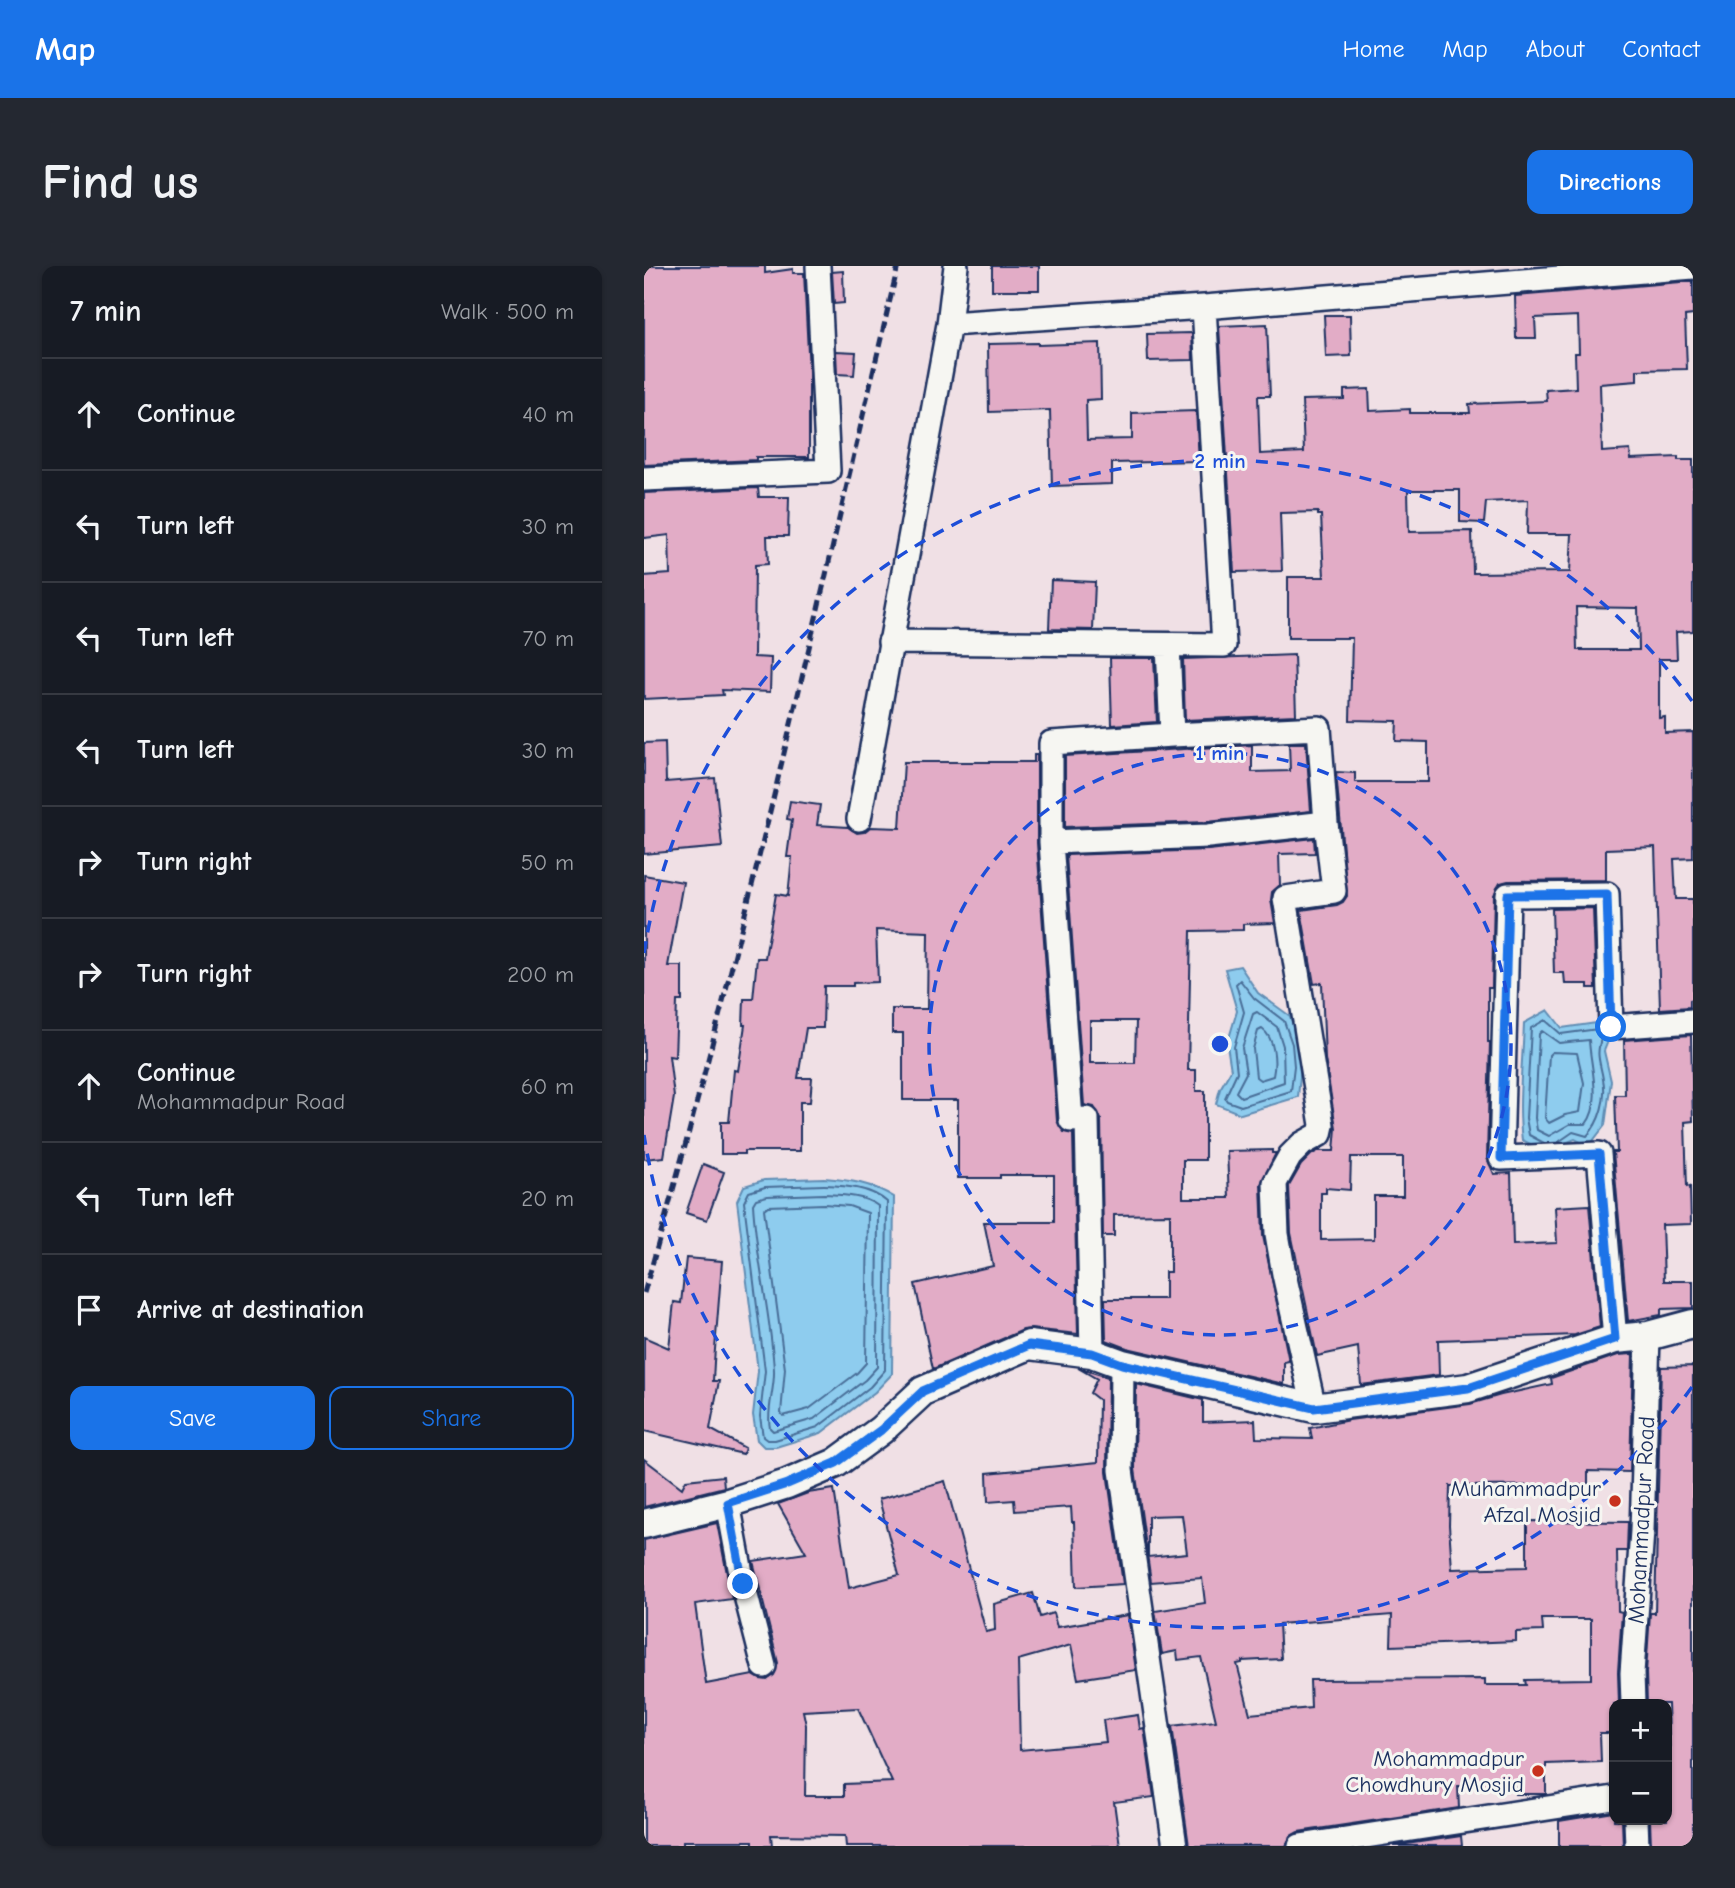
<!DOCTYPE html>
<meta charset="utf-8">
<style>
:root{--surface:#171b24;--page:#242831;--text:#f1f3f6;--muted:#9ea1a6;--line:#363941;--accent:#1a73e8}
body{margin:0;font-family:"Comic Neue",sans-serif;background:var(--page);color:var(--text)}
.controls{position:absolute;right:21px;bottom:21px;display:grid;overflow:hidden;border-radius:14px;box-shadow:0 2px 5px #0004}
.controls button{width:63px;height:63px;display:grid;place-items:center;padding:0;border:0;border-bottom:2px solid var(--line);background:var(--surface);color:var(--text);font:35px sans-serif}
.stop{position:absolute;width:21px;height:21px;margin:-16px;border:5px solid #1a73e8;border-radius:50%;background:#fff}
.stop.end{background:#1a73e8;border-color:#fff;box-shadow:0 2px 7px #0008}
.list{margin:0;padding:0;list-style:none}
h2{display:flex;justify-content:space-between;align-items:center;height:91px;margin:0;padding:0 28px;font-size:30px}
h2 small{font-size:23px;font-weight:400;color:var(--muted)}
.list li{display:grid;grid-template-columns:46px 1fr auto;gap:21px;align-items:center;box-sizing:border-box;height:112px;padding:0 28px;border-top:2px solid var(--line)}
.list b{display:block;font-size:26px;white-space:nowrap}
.list p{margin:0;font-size:23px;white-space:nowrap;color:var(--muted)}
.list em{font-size:23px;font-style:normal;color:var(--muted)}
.actions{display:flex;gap:14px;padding:21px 28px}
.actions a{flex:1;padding:16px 0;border:2px solid var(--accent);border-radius:14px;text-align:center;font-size:24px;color:var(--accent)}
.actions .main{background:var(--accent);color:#fff}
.icon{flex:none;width:38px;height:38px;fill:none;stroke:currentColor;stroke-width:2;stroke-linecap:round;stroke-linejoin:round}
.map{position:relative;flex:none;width:1049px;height:1580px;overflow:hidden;border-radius:14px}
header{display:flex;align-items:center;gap:42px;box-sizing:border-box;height:98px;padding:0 35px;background:var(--accent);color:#fff}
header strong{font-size:33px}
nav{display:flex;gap:38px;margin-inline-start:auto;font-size:24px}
.intro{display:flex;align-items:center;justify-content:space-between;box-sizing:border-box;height:168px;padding:0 42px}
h1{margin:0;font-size:49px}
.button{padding:18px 32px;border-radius:14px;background:var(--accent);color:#fff;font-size:24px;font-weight:700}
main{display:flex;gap:42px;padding:0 42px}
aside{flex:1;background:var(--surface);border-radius:14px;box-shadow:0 2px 5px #0004}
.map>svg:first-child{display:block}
.water{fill:#8eccee;stroke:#608db4;stroke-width:2}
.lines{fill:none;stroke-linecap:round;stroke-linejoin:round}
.shore{stroke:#496e98;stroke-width:2}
.building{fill:#e2acc6;stroke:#1b2f5e;stroke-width:2;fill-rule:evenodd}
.minor-casing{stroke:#1b2f5e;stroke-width:28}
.tertiary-casing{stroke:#1b2f5e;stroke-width:33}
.minor{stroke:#f6f6f2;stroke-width:23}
.tertiary{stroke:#f6f6f2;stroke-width:28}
.rail{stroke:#1b2f5e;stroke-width:5;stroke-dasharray:10 5;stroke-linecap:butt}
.route{stroke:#1a73e8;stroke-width:9}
.ring{fill:none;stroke:#1d4ed8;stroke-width:3.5;stroke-dasharray:12 9}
.poi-dot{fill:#c8321e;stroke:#f6f6f2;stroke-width:2.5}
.labels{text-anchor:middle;stroke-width:6;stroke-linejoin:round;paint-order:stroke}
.poi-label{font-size:23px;fill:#1b2f5e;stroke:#f6f6f2;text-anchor:end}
.street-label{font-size:23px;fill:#1b2f5e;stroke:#f6f6f2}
.centre{fill:#1d4ed8;stroke:#f6f6f2;stroke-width:3.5}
.ring-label{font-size:21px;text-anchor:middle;font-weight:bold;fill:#1d4ed8;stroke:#f6f6f2;stroke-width:6;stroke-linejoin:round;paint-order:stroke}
</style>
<header>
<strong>Map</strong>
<nav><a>Home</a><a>Map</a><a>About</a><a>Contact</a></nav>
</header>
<div class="intro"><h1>Find us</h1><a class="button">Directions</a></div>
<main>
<aside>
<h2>7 min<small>Walk · 500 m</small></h2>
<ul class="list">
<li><svg class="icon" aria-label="ahead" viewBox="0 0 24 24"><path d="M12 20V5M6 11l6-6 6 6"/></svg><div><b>Continue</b></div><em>40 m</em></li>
<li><svg class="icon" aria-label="left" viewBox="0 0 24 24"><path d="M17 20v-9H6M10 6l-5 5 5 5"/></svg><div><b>Turn left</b></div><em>30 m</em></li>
<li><svg class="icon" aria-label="left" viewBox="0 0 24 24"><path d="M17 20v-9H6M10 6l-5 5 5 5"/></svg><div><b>Turn left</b></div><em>70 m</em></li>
<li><svg class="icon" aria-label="left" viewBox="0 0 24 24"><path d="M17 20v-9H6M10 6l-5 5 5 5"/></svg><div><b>Turn left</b></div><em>30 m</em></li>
<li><svg class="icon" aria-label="right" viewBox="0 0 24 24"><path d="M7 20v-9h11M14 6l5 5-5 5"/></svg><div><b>Turn right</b></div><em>50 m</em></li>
<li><svg class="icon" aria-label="right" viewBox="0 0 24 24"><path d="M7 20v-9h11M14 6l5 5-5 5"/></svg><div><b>Turn right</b></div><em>200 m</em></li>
<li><svg class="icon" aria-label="ahead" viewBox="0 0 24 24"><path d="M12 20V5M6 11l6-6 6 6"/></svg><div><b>Continue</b><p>Mohammadpur Road</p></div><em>60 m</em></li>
<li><svg class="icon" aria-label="left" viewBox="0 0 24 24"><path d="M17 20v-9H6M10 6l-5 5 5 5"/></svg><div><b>Turn left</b></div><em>20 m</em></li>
<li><svg class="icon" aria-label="arrive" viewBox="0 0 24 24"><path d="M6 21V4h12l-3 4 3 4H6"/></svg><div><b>Arrive at destination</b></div></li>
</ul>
<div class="actions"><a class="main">Save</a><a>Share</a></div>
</aside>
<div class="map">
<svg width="1049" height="1580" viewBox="0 0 1049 1580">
<rect width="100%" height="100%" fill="#f0e0e5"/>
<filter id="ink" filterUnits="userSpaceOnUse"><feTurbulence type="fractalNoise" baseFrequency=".0143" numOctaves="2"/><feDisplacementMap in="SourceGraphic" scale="14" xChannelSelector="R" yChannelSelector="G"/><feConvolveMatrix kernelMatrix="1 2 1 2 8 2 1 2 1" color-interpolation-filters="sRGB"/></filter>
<g filter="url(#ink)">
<path class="water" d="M 596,700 L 614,727 L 646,750 L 655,777 L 657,800 L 654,831 L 597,848 L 572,838 L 576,823 L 587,804 L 583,779 L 593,745 L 581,703 Z
M 904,744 L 918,762 L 959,756 L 968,765 L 960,785 L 967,815 L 961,859 L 945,880 L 931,873 L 901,885 L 878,874 C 873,839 879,793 880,757 Z
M 180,912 C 206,914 227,917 250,931 L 248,1108 L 231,1126 L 177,1167 L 132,1181 L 120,1181 L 113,1174 L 109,1149 L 114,1105 L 93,935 L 100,920 L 120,914 Z"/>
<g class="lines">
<path class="shore" d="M 596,714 L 610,732 L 640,755 L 648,778 L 650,800 L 647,825 L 597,840 L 583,835 L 581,832 L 593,806 L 590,781 L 600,746 L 592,718 Z
M 613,746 L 633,761 L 639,780 L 640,816 L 597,831 L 592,826 L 602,807 L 598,782 L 609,748 Z
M 618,763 C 631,772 632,796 629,810 L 616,814 L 612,811 L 609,783 L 614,765 Z
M 898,765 L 915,777 L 945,774 C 946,799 959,836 942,858 L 926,858 L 905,870 L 893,864 L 891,852 L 895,768 Z
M 908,786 L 933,787 L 940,817 L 936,846 L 921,849 L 905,857 L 901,852 L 905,789 Z
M 900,877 L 885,869 L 882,852 L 887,762 L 901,754 L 917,768 L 954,763
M 913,877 L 929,866 L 943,870 C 956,856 963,832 959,813 C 956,795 951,789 958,770
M 180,919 C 202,920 226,921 243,936 L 241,1104 L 226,1121 L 174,1161 L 131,1174 L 123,1174 L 119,1171 L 116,1150 L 121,1105 L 100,936 L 105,926 L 121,921 Z
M 180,928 C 198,929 220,929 234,940 L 233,1101 L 221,1114 L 170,1153 L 129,1165 L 126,1162 C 122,1144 131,1123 130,1104 C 127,1048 112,993 109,938 L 112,933 L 123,930 Z
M 180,938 L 205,940 L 224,947 L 222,1097 L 213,1107 L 165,1143 L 139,1150 L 137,1147 L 141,1103 L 120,943 L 124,940 Z"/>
</g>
<path class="building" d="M 0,0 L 121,0 L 121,7 L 149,3 L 149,7 L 160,7 L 165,106 L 165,191 L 112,191 L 112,194 L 0,199 Z
M 348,0 L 395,0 L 395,24 L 348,24 Z
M 199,5 L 200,37 L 190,38 L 188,6 Z
M 1049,15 L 1049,49 L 1041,50 L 1043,103 L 993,104 L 993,115 L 956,118 L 958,186 L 986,184 L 987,193 L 1034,191 L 1034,194 L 1049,194 L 1049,365 L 1032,366 L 1033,393 L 1015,393 L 1015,452 L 1021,451 L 1021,467 L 1049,466 L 1049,592 L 1030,593 L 1032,633 L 1049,633 L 1049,733 L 1046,734 L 1046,741 L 1016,743 L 1011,581 L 962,583 L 962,614 L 864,615 L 856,617 L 850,629 L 848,722 L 844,722 L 844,776 L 846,776 L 843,892 L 850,908 L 867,907 L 869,979 L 913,977 L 911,941 L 945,939 L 956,1061 L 931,1069 L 794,1074 L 795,1109 L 717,1119 L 714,1081 L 673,1090 L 647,967 L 645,920 L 657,899 L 667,889 L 674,885 L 690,885 L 692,862 L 681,793 L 678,717 L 670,718 L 657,644 L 693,639 L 699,636 L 703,630 L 692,506 L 711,507 L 711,516 L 784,516 L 784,476 L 752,475 L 753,455 L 706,454 L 708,372 L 644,372 L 644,311 L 680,311 L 677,249 L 674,249 L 674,246 L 636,247 L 638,305 L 590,306 L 575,60 L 623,58 L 626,130 L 614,130 L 616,188 L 660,186 L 658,134 L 700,133 L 700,124 L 725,123 L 726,145 L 766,143 L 766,147 L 826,147 L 825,138 L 903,135 L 902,124 L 932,122 L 931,87 L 935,87 L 934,50 L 891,52 L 892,72 L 872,72 L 871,30 ZM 764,224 L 816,224 L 816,256 L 840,257 L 842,236 L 884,234 L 883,268 L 928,268 L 926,306 L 829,307 L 828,265 L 765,266 ZM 932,341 L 994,342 L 995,384 L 933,384 ZM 707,891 L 759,891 L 759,930 L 730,930 L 730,973 L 677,974 L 677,927 L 682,927 L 682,922 L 706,924 Z
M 680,49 L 706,49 L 707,90 L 682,91 Z
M 548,67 L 549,94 L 504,95 L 503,68 Z
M 394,77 L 394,79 L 456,77 L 457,133 L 442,134 L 443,174 L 488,173 L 488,147 L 552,145 L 555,195 L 468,197 L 468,218 L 408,220 L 406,144 L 345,146 L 344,78 Z
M 192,85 L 212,86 L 210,109 L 193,108 Z
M 114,222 L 115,231 L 145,231 L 144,270 L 123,270 L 124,298 L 111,299 L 110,391 L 127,392 L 126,426 L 78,424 L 79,429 L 0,433 L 0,310 L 26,308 L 25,269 L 0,272 L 0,227 Z
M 407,314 L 451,316 L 449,364 L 405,363 Z
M 650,389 L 652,449 L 541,454 L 539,393 Z
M 466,392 L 510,392 L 513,456 L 468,459 Z
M 21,476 L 22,516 L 71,512 L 78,581 L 0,588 L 0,477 Z
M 645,477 L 662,477 L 667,545 L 563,556 L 421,561 L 421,490 L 608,479 L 608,506 L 646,505 Z
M 390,489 L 393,489 L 393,577 L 413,855 L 420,866 L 429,868 L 434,1068 L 387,1063 L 379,1064 L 289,1103 L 271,1018 L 349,1000 L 340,956 L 410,956 L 410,909 L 356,909 L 356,912 L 314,912 L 314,834 L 259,834 L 259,767 L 248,767 L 248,743 L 283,743 L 284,666 L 232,664 L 234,716 L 209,717 L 209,720 L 180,720 L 179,762 L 162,762 L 154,812 L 168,812 L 166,836 L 156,836 L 156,885 L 100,885 L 100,888 L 77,888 L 77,856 L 85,856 L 90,804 L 94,805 L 101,759 L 99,759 L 100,733 L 109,733 L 113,692 L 121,692 L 132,628 L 144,630 L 148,591 L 143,591 L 148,554 L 143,553 L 146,535 L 176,539 L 173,559 L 204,561 L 213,567 L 220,566 L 226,561 L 256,562 L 260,496 L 390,496 Z
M 670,572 L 671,587 L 635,588 L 636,619 L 628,626 L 627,634 L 631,657 L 599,658 L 599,664 L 547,665 L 544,804 L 552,804 L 552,825 L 561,825 L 561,894 L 539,894 L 539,932 L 585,932 L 583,885 L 628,884 L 628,887 L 632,887 L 617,918 L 619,970 L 645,1095 L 640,1096 L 640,1118 L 483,1082 L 462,1074 L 461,1033 L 521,1033 L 521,1006 L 526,1006 L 526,948 L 470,949 L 470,970 L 459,970 L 457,853 L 450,841 L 440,839 L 422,589 L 565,584 ZM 446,755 L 492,755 L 491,797 L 446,797 Z
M 0,609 L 39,616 L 24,700 L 38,700 L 38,735 L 33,735 L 31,791 L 25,790 L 30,831 L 20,891 L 0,893 Z
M 949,642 L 952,722 L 944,722 L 944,718 L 921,718 L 920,707 L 910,707 L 908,643 Z
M 1047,769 L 1049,855 L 1041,856 L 1043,921 L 1046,920 L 1047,958 L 1018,959 L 1020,1015 L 1049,1015 L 1049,1042 L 1017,1043 L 1017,1049 L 984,1055 L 969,886 L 973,886 L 971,829 L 981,829 L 980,774 Z
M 59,898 L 80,906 L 63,954 L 42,947 Z
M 42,992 L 78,995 L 70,1096 L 69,1115 L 75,1115 L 66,1163 L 101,1182 L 99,1188 L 0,1165 L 0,1071 L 25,1082 L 30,1036 L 37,1037 Z
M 989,1088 L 986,1206 L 944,1205 L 944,1219 L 806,1220 L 805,1259 L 808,1303 L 883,1301 L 883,1255 L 984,1256 L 983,1285 L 973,1285 L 974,1345 L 978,1346 L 974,1406 L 975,1438 L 970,1438 L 970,1467 L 956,1467 L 957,1496 L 902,1498 L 902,1528 L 871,1528 L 871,1521 L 814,1520 L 815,1542 L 654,1566 L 647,1570 L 642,1580 L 545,1580 L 528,1460 L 572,1455 L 557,1391 L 534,1394 L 533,1385 L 518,1388 L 511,1345 L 561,1337 L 558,1312 L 507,1316 L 491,1203 L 492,1118 L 559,1134 L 559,1156 L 611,1154 L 612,1172 L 668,1173 L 666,1162 L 705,1154 L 826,1138 L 857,1129 L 908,1118 L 907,1112 L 974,1089 ZM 538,1249 L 543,1287 L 504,1291 L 504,1250 ZM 748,1349 L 747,1380 L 872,1375 L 872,1366 L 899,1365 L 898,1353 L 947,1353 L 947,1413 L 881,1414 L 882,1419 L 841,1419 L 841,1413 L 666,1414 L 667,1442 L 606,1448 L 593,1398 L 598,1397 L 598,1395 L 637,1393 L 635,1358 Z
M 1049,1100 L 1049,1580 L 1007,1580 L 1006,1554 L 1023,1554 L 1023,1499 L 1026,1498 L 1024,1438 L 1003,1438 L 1002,1407 L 1006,1347 L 1011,1347 L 1017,1101 Z
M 434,1102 L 464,1111 L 463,1206 L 479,1318 L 432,1321 L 430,1256 L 428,1256 L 427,1241 L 371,1245 L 370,1234 L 344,1236 L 343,1207 L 454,1196 L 455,1134 L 446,1127 L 453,1113 Z
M 0,1193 L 38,1222 L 42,1214 L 79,1210 L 80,1221 L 0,1241 Z
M 301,1215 L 342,1366 L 351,1364 L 350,1338 L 389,1327 L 396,1351 L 409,1347 L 413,1361 L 484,1349 L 492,1404 L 434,1413 L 427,1379 L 374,1394 L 376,1484 L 462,1476 L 459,1454 L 494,1449 L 496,1463 L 500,1462 L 510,1531 L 470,1536 L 476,1580 L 202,1580 L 201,1570 L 127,1569 L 128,1580 L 109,1580 L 109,1575 L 39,1575 L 39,1580 L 0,1580 L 0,1274 L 73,1257 L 88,1333 L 51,1338 L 62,1418 L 109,1409 L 116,1413 L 123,1414 L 130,1409 L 134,1397 L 109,1295 L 162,1287 L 134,1238 L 164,1227 L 190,1223 L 205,1322 L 255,1309 L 235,1233 ZM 214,1442 L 248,1516 L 200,1518 L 200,1530 L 161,1530 L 162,1459 L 159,1445 Z
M 970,1546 L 970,1554 L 978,1554 L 979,1580 L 915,1580 L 915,1555 Z
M 817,1570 L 818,1580 L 749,1580 Z"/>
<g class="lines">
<g class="minor-casing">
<path id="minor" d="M 305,58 L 560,41 L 1049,1
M 0,213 L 184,205 L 174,0
M 246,376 L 580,379 L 560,41
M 524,379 L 528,469 L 675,462 L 682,557 L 690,625 L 641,632 L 678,859 L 676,868 L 658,878 L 646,890 L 631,917 L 633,968 L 640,1008 L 670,1142
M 215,553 L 305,58 L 312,0
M 407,576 L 407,477 L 528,469
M 971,1073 L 955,888 L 857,892 L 864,629 L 963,628 L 967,761 L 1049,755
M 448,1087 L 443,853 L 427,854 L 407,576 L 564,570 L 682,557
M 478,1098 L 477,1204 L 531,1580
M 84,1237 L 99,1318 L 120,1400
M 989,1438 L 988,1407 L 998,1265 L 1004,1070
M 992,1554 L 993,1580
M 656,1580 L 970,1532"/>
</g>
<g class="tertiary-casing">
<path id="tertiary" d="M 0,1258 L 84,1237 L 143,1218 L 192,1197 L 237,1164 L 279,1125 L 385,1079 L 448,1087 L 478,1098 L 670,1142 L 824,1122 L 971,1073 L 1004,1070 L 1049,1058"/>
</g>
<use href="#minor" class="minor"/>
<use href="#tertiary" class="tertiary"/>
<path class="rail" d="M 0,1027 C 98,688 173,343 254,0"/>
</g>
</g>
<g class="lines" filter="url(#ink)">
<path class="route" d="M 99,1318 L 84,1237 L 143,1218 L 192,1197 L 237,1164 L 279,1125 L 385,1079 L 448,1087 L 478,1098 L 670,1142 L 824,1122 L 971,1073 L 955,888 L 857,892 L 864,629 L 963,628 L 967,761"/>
</g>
<g class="ring">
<circle cx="576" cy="778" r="291"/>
<path d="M1048 1121A583 583 0 0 1 0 869M0 687A583 583 0 0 1 1048 435"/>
</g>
<g class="poi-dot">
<circle cx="971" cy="1235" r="7"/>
<circle cx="894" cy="1505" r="7"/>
</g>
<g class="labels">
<g class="poi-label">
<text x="957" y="1230">Muhammadpur<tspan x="957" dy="26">Afzal Mosjid</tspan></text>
<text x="880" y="1500">Mohammadpur<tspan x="880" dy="26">Chowdhury Mosjid</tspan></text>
</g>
<g class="street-label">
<text transform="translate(997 1254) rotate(-87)" y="8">Mohammadpur Road</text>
</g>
</g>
<circle cx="576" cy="778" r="10" class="centre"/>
<g class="ring-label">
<text x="576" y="202">2 min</text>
<text x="576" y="494">1 min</text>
</g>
</svg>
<div class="controls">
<button>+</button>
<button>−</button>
</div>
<div class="stop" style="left:967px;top:761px"></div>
<div class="stop end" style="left:99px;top:1318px"></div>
</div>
</main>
